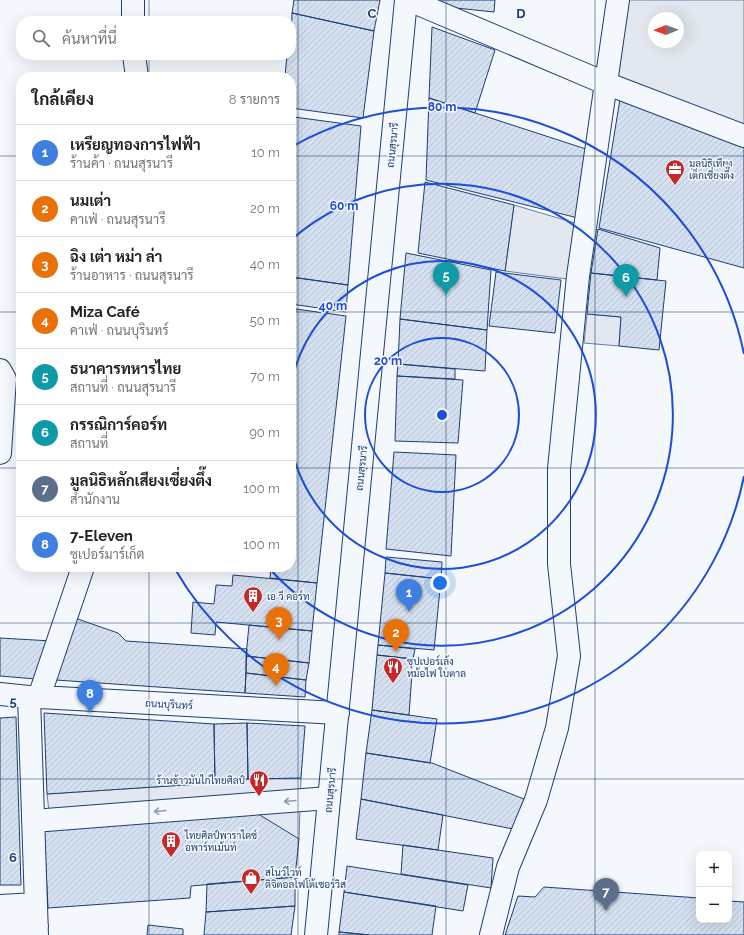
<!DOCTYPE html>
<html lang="th">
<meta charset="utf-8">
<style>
:root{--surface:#fff;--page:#f6f6f6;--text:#202124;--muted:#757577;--line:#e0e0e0;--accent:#c62828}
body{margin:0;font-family:Raleway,Sarabun,sans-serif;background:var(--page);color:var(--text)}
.controls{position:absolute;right:12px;bottom:12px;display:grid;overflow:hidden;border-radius:8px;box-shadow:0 4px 16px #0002}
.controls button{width:36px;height:36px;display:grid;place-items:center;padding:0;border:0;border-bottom:1px solid var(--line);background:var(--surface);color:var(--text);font:20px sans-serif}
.compass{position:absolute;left:648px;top:12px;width:36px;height:36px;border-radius:50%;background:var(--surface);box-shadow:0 4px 16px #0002;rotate:269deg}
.you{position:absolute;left:440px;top:583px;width:14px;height:14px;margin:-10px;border:3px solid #fff;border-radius:50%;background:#1a73e8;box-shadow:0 0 0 6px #1a73e833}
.badge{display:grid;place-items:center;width:26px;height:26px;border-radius:50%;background:var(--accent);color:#fff;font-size:13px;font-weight:700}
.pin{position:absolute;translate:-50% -33px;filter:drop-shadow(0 1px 2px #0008)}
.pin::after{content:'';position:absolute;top:21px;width:14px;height:12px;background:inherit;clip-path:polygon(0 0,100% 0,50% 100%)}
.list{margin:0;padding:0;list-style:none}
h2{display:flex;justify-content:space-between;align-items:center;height:52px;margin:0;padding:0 16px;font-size:17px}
h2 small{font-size:13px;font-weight:400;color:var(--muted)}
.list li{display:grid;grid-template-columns:26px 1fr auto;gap:12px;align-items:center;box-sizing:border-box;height:56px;padding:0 16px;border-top:1px solid var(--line)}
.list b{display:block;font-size:15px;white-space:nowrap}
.list p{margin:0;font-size:13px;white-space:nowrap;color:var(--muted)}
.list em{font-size:13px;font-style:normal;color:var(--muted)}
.icon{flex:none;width:22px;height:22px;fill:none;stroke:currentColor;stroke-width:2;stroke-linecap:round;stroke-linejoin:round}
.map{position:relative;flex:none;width:744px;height:935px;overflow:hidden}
.search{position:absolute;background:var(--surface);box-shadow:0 4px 16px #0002;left:16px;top:16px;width:280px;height:44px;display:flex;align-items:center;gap:10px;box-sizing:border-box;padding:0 14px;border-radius:16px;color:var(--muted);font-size:15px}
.panel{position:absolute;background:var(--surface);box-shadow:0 4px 16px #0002;left:16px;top:72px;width:280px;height:500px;border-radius:16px}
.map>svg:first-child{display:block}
.parking{fill:#e3e8f0;stroke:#687fa3;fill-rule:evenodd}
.building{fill:url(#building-hatch);stroke:#1d3f73}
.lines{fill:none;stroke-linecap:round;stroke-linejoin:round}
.minor-casing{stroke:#1d3f73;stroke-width:24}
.major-casing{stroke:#1d3f73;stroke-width:24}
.minor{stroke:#f4f7fb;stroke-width:22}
.major{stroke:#f4f7fb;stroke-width:22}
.oneway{stroke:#889bb7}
.grid{fill:none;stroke:#1d3f73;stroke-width:1;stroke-opacity:0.55}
.ring{fill:none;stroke:#1d4ed8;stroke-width:2}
.labels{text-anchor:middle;stroke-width:3;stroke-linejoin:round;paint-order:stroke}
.street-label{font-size:10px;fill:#1d3f73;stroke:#f4f7fb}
.poi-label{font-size:10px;fill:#1d3f73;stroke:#f4f7fb;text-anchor:start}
.grid-label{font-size:13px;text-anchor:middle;font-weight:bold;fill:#1d3f73;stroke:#f4f7fb;stroke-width:3;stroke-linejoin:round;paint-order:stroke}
.centre{fill:#1d4ed8;stroke:#f4f7fb;stroke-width:2}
.ring-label{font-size:12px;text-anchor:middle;font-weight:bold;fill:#1d4ed8;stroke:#f4f7fb;stroke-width:3;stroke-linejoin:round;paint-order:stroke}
</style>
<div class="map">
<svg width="744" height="935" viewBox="0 0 744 935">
<defs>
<pattern id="building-hatch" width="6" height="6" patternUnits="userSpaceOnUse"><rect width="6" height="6" fill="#d5e0f0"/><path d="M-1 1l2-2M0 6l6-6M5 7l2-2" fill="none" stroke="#b6c1d1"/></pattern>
</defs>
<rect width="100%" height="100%" fill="#f4f7fb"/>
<path class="parking" d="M 628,0 L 744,0 L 744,124 L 618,79 ZM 654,18 L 678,18 L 678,42 L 654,42 Z
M 514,205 L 575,223 L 567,279 L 505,271 Z
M 587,314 L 621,317 L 619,346 L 584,343 Z
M 301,778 L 299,839 L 51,830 L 47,794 L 215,783 L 248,779 Z"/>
<path class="building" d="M 294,0 L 380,0 L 374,31 L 292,13 Z
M 437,0 L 495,0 L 494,12 L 437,6 Z
M 292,13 L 374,31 L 363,118 L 291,108 L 291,77 L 285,77 L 287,55 L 291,55 Z
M 432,27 L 495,50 L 475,113 L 429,98 Z
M 429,98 L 589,150 L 578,218 L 426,180 Z
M 620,99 L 744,144 L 744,268 L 599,228 Z
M 294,117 L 361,126 L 348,285 L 291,277 L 291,152 Z
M 425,182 L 514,205 L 505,271 L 418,253 Z
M 598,229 L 660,248 L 657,280 L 591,273 Z
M 406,253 L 491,270 L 487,330 L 400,319 Z
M 496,272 L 561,280 L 555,333 L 489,326 Z
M 591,273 L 666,281 L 659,350 L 619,346 L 621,317 L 587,314 Z
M 291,277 L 348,285 L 346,312 L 291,304 Z
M 296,309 L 346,316 L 317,583 L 270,578 L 271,567 L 291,567 L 291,357 Z
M 400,319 L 487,330 L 485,371 L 398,364 Z
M 398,364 L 455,369 L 455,379 L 397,376 Z
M 397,376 L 463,380 L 458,443 L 395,441 Z
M 394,452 L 456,455 L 451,556 L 386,549 Z
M 386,557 L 442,562 L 441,579 L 385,573 Z
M 385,573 L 441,579 L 434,650 L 378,645 Z
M 233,575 L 317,583 L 312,631 L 216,622 L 215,635 L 191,633 L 193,602 L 214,604 L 216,585 L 232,586 Z
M 72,617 L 118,633 L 126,641 L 247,649 L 245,693 L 56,680 Z
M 249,625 L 312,631 L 309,663 L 246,656 Z
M 0,638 L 52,641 L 36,679 L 0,676 Z
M 378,645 L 415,649 L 413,659 L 377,655 Z
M 377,655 L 413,659 L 409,715 L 372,710 Z
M 246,656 L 309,663 L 306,680 L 246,673 Z
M 246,673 L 306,680 L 305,697 L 245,693 Z
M 372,710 L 437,719 L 430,763 L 366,753 Z
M 44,713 L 214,724 L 215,783 L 47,794 Z
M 16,717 L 21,885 L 0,885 L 0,718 Z
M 247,723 L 248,779 L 215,783 L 214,724 Z
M 247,723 L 305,726 L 301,778 L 248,779 Z
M 366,753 L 432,763 L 524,799 L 513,829 L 361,799 Z
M 361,799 L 443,815 L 438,850 L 356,839 Z
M 255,812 L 299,839 L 295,877 L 191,886 L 190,898 L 48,908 L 44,830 Z
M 403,845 L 493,858 L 491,888 L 401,874 Z
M 347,866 L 468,885 L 463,911 L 344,892 Z
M 295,877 L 295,906 L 206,912 L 207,884 Z
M 544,887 L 699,898 L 699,920 L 729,920 L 729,901 L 744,902 L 744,935 L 505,935 L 518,896 L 535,897 Z
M 344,892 L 436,906 L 432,935 L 369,935 L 339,932 Z
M 295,906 L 291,935 L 204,935 L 206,912 Z
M 148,925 L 183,929 L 183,935 L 147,935 Z
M 339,932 L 369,935 L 339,935 Z"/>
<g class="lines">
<g class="minor-casing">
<path id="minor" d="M 133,0 L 133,21
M 409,0 L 605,83 L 744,136
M 134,55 L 137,77
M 0,370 L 5,379 L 0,453
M 0,694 L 29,697 L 39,697 L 338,713
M 29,697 L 37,935
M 39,697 L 83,567
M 33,821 L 329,798
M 0,906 L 36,904
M 0,927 L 37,926
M 491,935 L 508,867 L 536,800 L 557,728 L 569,656 L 559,564 L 559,469 L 578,276 L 618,0"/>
</g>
<g class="major-casing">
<path id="major" d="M 316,935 L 406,0"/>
</g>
<use href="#minor" class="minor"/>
<use href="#major" class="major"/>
</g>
<defs><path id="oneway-shaft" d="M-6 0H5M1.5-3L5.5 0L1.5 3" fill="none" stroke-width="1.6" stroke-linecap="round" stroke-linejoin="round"/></defs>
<g class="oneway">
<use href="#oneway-shaft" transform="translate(290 801) rotate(175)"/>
<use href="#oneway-shaft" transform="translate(160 811) rotate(175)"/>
</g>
<path class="grid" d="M 149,0 L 149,21M 298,0 L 298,935M 446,0 L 446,935M 595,0 L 595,935M 149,55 L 149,77M 0,156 L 21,156M 291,156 L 744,156M 0,312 L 21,312M 291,312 L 744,312M 0,468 L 21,468M 291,468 L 744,468M 149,567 L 149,935M 0,623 L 744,623M 0,779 L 744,779"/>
<g class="ring">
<circle cx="442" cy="415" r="77"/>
<path d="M291 384A154 154 0 1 1 291 446"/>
<path d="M292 239A231 231 0 1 1 269 568"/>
<path d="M744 476A308 308 0 0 1 175 569M293 146A308 308 0 0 1 744 354"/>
</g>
<defs>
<g id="office-pin" transform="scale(1)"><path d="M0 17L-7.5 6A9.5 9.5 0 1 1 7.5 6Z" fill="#c62828" stroke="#f4f7fb"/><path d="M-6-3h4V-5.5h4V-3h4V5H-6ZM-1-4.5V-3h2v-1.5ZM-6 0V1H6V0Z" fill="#fff"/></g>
<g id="building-pin" transform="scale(1)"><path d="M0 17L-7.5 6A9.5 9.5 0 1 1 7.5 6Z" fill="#c62828" stroke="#f4f7fb"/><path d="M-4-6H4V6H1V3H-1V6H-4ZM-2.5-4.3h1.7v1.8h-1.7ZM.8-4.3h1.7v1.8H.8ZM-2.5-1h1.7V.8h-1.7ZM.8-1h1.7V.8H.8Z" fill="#fff"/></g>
<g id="restaurant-pin" transform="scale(1)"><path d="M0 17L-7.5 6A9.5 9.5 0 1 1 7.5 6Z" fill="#c62828" stroke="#f4f7fb"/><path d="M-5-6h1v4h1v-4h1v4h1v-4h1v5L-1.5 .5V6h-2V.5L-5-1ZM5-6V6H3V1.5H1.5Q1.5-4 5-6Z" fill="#fff"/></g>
<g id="shop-pin" transform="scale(1)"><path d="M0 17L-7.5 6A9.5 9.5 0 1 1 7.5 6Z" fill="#c62828" stroke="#f4f7fb"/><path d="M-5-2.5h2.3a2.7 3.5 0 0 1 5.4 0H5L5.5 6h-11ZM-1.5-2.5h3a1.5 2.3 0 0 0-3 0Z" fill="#fff"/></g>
</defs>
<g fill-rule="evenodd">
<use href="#office-pin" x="675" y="169"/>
<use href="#building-pin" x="253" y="596"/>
<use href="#restaurant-pin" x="393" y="667"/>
<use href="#restaurant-pin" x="259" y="780"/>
<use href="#building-pin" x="171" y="841"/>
<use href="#shop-pin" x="251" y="878"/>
</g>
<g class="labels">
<g class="street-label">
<text transform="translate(392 145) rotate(-84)" y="4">ถนนสุรนารี</text>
<text transform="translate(361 468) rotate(-84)" y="4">ถนนสุรนารี</text>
<text transform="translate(169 704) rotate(3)" y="4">ถนนบุรินทร์</text>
<text transform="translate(330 790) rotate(-84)" y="4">ถนนสุรนารี</text>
</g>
<g class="poi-label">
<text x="689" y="167">มูลนิธิเทียง<tspan x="689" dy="12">เต็กเซี่ยงตึ๊ง</tspan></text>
<text x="267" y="600">เอ วี คอร์ท</text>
<text x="407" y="665">ซุปเปอร์เล้ง<tspan x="407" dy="12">หม้อไฟ ใบตาล</tspan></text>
<text x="245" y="784" text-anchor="end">ร้านข้าวมันไก่ไทยศิลป์</text>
<text x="185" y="839">ไทยศิลป์พาราไดซ์<tspan x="185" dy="12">อพาร์ทเม้นท์</tspan></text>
<text x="265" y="876">สโนว์ไวท์<tspan x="265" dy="12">ดิจิตอลโฟโต้เซอร์วิส</tspan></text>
</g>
</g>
<g class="grid-label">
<text x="372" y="18">C</text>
<text x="521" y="18">D</text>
<text x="13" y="706">5</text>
<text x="13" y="862">6</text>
</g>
<circle cx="442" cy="415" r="6" class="centre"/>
<g class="ring-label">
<text x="442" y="111">80 m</text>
<text x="344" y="210">60 m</text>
<text x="333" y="310">40 m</text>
<text x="388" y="365">20 m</text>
</g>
</svg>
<div class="controls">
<button>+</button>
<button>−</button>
</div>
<svg class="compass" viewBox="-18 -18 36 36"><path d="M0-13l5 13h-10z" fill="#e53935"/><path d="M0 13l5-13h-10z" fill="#757577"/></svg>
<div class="you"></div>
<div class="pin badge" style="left:409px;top:612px;background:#3f7fe0">1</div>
<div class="pin badge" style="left:396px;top:652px;background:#e8710a">2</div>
<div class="pin badge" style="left:279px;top:640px;background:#e8710a">3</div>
<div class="pin badge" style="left:276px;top:686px;background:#e8710a">4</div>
<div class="pin badge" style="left:446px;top:295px;background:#0f9aa8">5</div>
<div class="pin badge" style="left:626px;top:297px;background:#0f9aa8">6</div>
<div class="pin badge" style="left:606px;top:911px;background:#5c6f8a">7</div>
<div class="pin badge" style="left:90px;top:713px;background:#3f7fe0">8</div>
<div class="search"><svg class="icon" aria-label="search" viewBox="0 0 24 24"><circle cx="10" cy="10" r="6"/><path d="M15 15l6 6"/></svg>ค้นหาที่นี่</div>
<section class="panel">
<h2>ใกล้เคียง<small>8 รายการ</small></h2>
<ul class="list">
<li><span class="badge" style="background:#3f7fe0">1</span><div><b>เหรียญทองการไฟฟ้า</b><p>ร้านค้า · ถนนสุรนารี</p></div><em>10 m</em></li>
<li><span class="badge" style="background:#e8710a">2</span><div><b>นมเต่า</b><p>คาเฟ่ · ถนนสุรนารี</p></div><em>20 m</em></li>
<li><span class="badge" style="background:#e8710a">3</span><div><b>ฉิง เต่า หม่า ล่า</b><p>ร้านอาหาร · ถนนสุรนารี</p></div><em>40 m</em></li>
<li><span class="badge" style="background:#e8710a">4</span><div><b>Miza Café</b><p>คาเฟ่ · ถนนบุรินทร์</p></div><em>50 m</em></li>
<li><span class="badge" style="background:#0f9aa8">5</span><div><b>ธนาคารทหารไทย</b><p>สถานที่ · ถนนสุรนารี</p></div><em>70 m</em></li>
<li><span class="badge" style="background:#0f9aa8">6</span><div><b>กรรณิการ์คอร์ท</b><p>สถานที่</p></div><em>90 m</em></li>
<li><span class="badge" style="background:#5c6f8a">7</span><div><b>มูลนิธิหลักเสียงเซี่ยงตึ๊ง</b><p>สำนักงาน</p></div><em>100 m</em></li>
<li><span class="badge" style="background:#3f7fe0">8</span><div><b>7-Eleven</b><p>ซูเปอร์มาร์เก็ต</p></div><em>100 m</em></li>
</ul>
</section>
</div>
